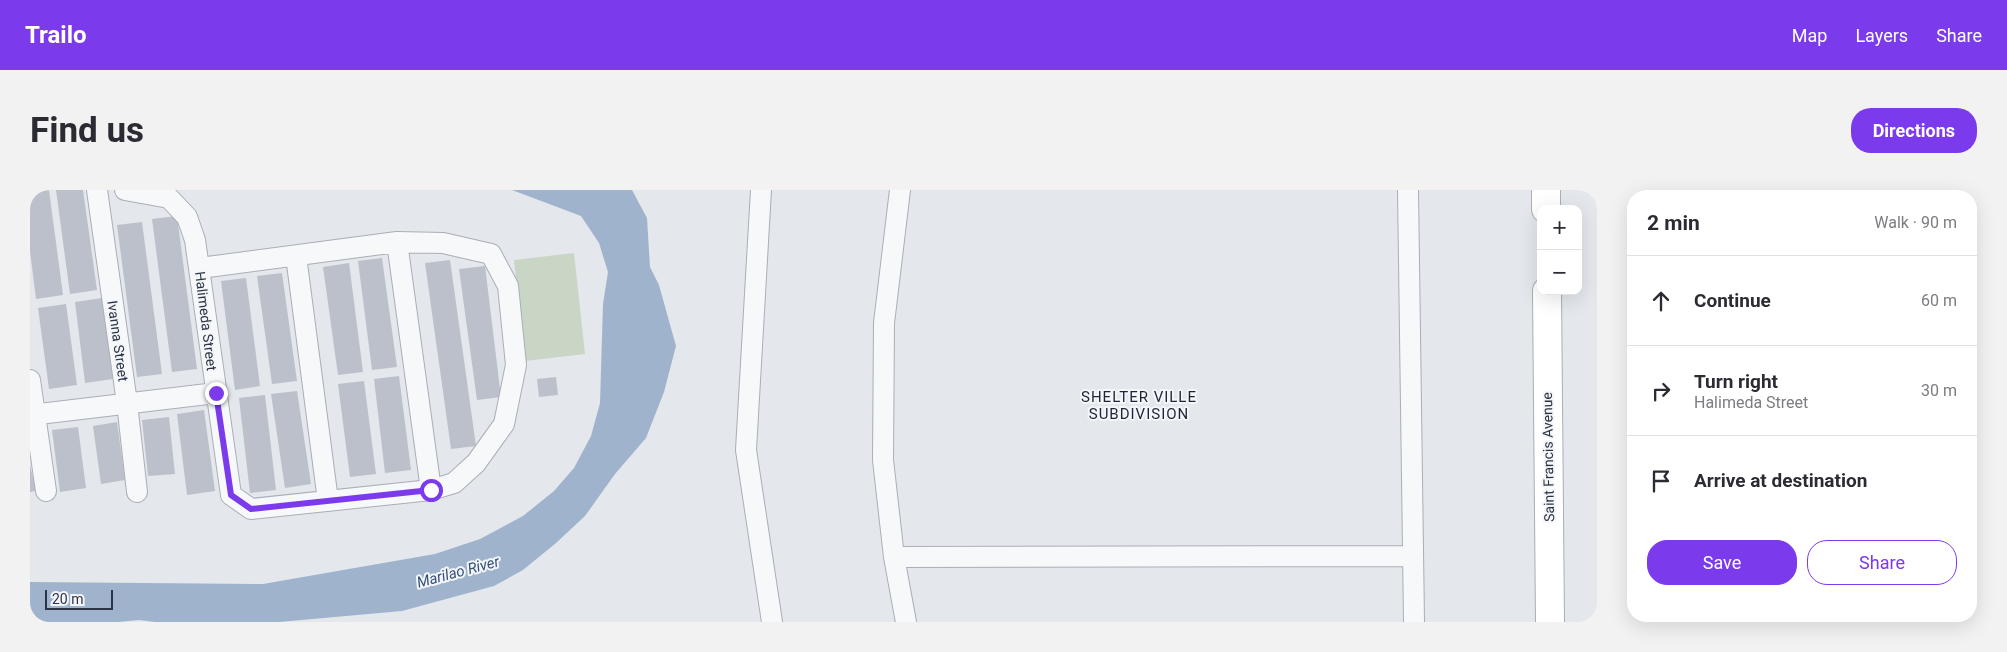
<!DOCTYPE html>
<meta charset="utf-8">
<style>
:root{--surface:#fff;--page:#f2f2f3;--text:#2b2b33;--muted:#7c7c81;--line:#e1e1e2;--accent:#7c3aed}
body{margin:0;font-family:Roboto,sans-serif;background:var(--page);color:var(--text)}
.controls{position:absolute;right:15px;top:15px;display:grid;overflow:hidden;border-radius:10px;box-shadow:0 5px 20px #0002}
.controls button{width:45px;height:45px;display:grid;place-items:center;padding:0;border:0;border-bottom:1px solid var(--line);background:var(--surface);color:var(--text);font:25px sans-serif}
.scale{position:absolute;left:15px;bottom:12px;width:68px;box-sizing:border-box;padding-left:5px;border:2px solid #2b3445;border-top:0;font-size:14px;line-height:18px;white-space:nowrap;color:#2b3445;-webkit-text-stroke:4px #f4f6f9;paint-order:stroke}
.stop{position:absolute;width:15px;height:15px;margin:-11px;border:4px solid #7c3aed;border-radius:50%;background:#fff}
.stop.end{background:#7c3aed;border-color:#fff;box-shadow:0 1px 5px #0008}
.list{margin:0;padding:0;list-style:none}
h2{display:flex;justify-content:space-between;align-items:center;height:65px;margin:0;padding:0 20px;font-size:21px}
h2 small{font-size:16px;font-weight:400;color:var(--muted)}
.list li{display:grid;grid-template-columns:32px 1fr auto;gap:15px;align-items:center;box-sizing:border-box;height:90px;padding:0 20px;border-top:1px solid var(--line)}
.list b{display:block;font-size:19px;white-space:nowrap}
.list p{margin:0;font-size:16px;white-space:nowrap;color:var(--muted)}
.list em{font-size:16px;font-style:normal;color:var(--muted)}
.actions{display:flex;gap:10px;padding:15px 20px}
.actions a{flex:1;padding:11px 0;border:1px solid var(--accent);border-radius:20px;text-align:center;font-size:18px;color:var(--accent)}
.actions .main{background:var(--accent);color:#fff}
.icon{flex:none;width:28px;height:28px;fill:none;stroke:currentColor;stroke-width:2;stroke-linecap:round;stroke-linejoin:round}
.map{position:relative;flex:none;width:1567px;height:432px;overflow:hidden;border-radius:20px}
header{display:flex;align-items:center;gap:30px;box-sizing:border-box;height:70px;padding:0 25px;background:var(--accent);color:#fff}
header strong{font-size:24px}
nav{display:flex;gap:28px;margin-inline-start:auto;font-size:18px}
.intro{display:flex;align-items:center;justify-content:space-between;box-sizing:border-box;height:120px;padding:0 30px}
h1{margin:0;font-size:35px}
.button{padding:12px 22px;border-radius:20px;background:var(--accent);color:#fff;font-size:18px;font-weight:700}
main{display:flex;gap:30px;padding:0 30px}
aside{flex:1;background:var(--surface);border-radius:20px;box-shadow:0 5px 20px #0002}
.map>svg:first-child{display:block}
.green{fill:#c9d6c5}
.water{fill:#9fb4cc}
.building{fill:#bbc0ca}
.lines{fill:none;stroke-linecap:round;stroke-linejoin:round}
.street-casing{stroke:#a9aeb7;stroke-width:22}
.secondary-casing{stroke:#a9aeb7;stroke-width:30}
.street{stroke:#f7f8fa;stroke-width:20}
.secondary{stroke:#fff;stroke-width:28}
.route{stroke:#7c3aed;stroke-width:6}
.labels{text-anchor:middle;stroke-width:4;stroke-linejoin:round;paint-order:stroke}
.street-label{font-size:14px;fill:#2b3445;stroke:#f4f6f9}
.neighbourhood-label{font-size:15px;letter-spacing:1px;fill:#1d2536;stroke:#f4f6f9}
.water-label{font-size:15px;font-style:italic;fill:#34527a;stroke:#f4f6f9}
</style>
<header>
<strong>Trailo</strong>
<nav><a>Map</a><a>Layers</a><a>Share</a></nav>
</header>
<div class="intro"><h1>Find us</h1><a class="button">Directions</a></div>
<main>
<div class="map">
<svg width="1567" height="432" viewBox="0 0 1567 432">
<rect width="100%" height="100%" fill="#e4e7ec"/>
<path class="green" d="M 544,63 L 555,164 L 495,171 L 484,70 Z"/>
<path class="water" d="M 482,0 L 602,0 L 617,28 L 620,77 L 629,95 L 646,156 L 634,202 L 616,248 L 585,284 L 555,326 L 526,353 L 493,380 L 464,396 L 372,421 L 249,432 L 125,432 L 109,430 L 88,432 L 0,432 L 0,392 L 233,394 L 359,372 L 405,364 L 450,349 L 493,326 L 524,301 L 544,278 L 561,246 L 570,213 L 573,114 L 578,82 L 569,53 L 551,26 Z"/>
<path class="building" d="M 0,0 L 19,0 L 33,105 L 6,109 L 0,61 Z
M 26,0 L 53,0 L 67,100 L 40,104 Z
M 147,26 L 167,179 L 142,182 L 122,29 Z
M 112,32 L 132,184 L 107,187 L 87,35 Z
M 352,68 L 367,177 L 342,180 L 328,71 Z
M 420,70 L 446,256 L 421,259 L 395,73 Z
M 319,73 L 333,182 L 308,185 L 293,77 Z
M 455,76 L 471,207 L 447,210 L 429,79 Z
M 252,83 L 267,191 L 242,194 L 227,86 Z
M 216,88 L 230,196 L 205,200 L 191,91 Z
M 72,108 L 83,189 L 55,193 L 45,112 Z
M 36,114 L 47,195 L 19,199 L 8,118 Z
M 369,186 L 381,280 L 355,283 L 344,189 Z
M 526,187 L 528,205 L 509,207 L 507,189 Z
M 334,191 L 346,284 L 320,287 L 308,194 Z
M 267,201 L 281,294 L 255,298 L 241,204 Z
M 235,205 L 246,300 L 220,303 L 209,208 Z
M 174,220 L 185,301 L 157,305 L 147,224 Z
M 139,227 L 145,284 L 118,286 L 112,230 Z
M 87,232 L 95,290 L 71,294 L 63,236 Z
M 48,237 L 56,298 L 30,302 L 22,240 Z
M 0,275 L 6,301 L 0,302 Z"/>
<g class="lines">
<g class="street-casing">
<path id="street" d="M 67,0 L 97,213 L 107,302
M 95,0 L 139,8 L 157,27 L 165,50 L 201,305 L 221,319 L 401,300 L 424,293 L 446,273 L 474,234 L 486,175 L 478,96 L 461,64 L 413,53 L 367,52 L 170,78
M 731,0 L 716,260 L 742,432
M 870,0 L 854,133 L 853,270 L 864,367 L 876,432
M 1378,0 L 1384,432
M 367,52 L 401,300
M 266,66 L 298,311
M 0,190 L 16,301
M 0,225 L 186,203
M 864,367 L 1383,366"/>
</g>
<g class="secondary-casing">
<path id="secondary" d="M 1516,0 L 1516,19
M 1517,101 L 1520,432"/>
</g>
<use href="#street" class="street"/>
<use href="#secondary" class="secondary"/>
</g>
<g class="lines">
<path class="route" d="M 186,203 L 201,305 L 221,319 L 401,300"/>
</g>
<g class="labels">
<g class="street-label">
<text transform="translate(176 131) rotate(83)" y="5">Halimeda Street</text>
<text transform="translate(88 151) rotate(82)" y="5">Ivanna Street</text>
<text transform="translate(1518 267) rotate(-91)" y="5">Saint Francis Avenue</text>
</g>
<g class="neighbourhood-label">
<text x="1109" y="212">SHELTER VILLE<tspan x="1109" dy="17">SUBDIVISION</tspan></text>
</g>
<g class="water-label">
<text transform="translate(428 382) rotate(-15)" y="5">Marilao River</text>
</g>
</g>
</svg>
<div class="controls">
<button>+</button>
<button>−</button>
</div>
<div class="scale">20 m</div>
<div class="stop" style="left:401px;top:300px"></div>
<div class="stop end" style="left:186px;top:203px"></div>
</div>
<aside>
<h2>2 min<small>Walk · 90 m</small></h2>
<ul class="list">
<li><svg class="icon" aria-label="ahead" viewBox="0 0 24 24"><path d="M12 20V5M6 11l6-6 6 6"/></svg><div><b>Continue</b></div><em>60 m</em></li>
<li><svg class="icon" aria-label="right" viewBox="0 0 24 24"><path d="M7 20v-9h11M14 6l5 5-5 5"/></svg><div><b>Turn right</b><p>Halimeda Street</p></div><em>30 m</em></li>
<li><svg class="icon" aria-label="arrive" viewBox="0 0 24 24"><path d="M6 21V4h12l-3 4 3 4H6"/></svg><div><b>Arrive at destination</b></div></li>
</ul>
<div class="actions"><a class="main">Save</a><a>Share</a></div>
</aside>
</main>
